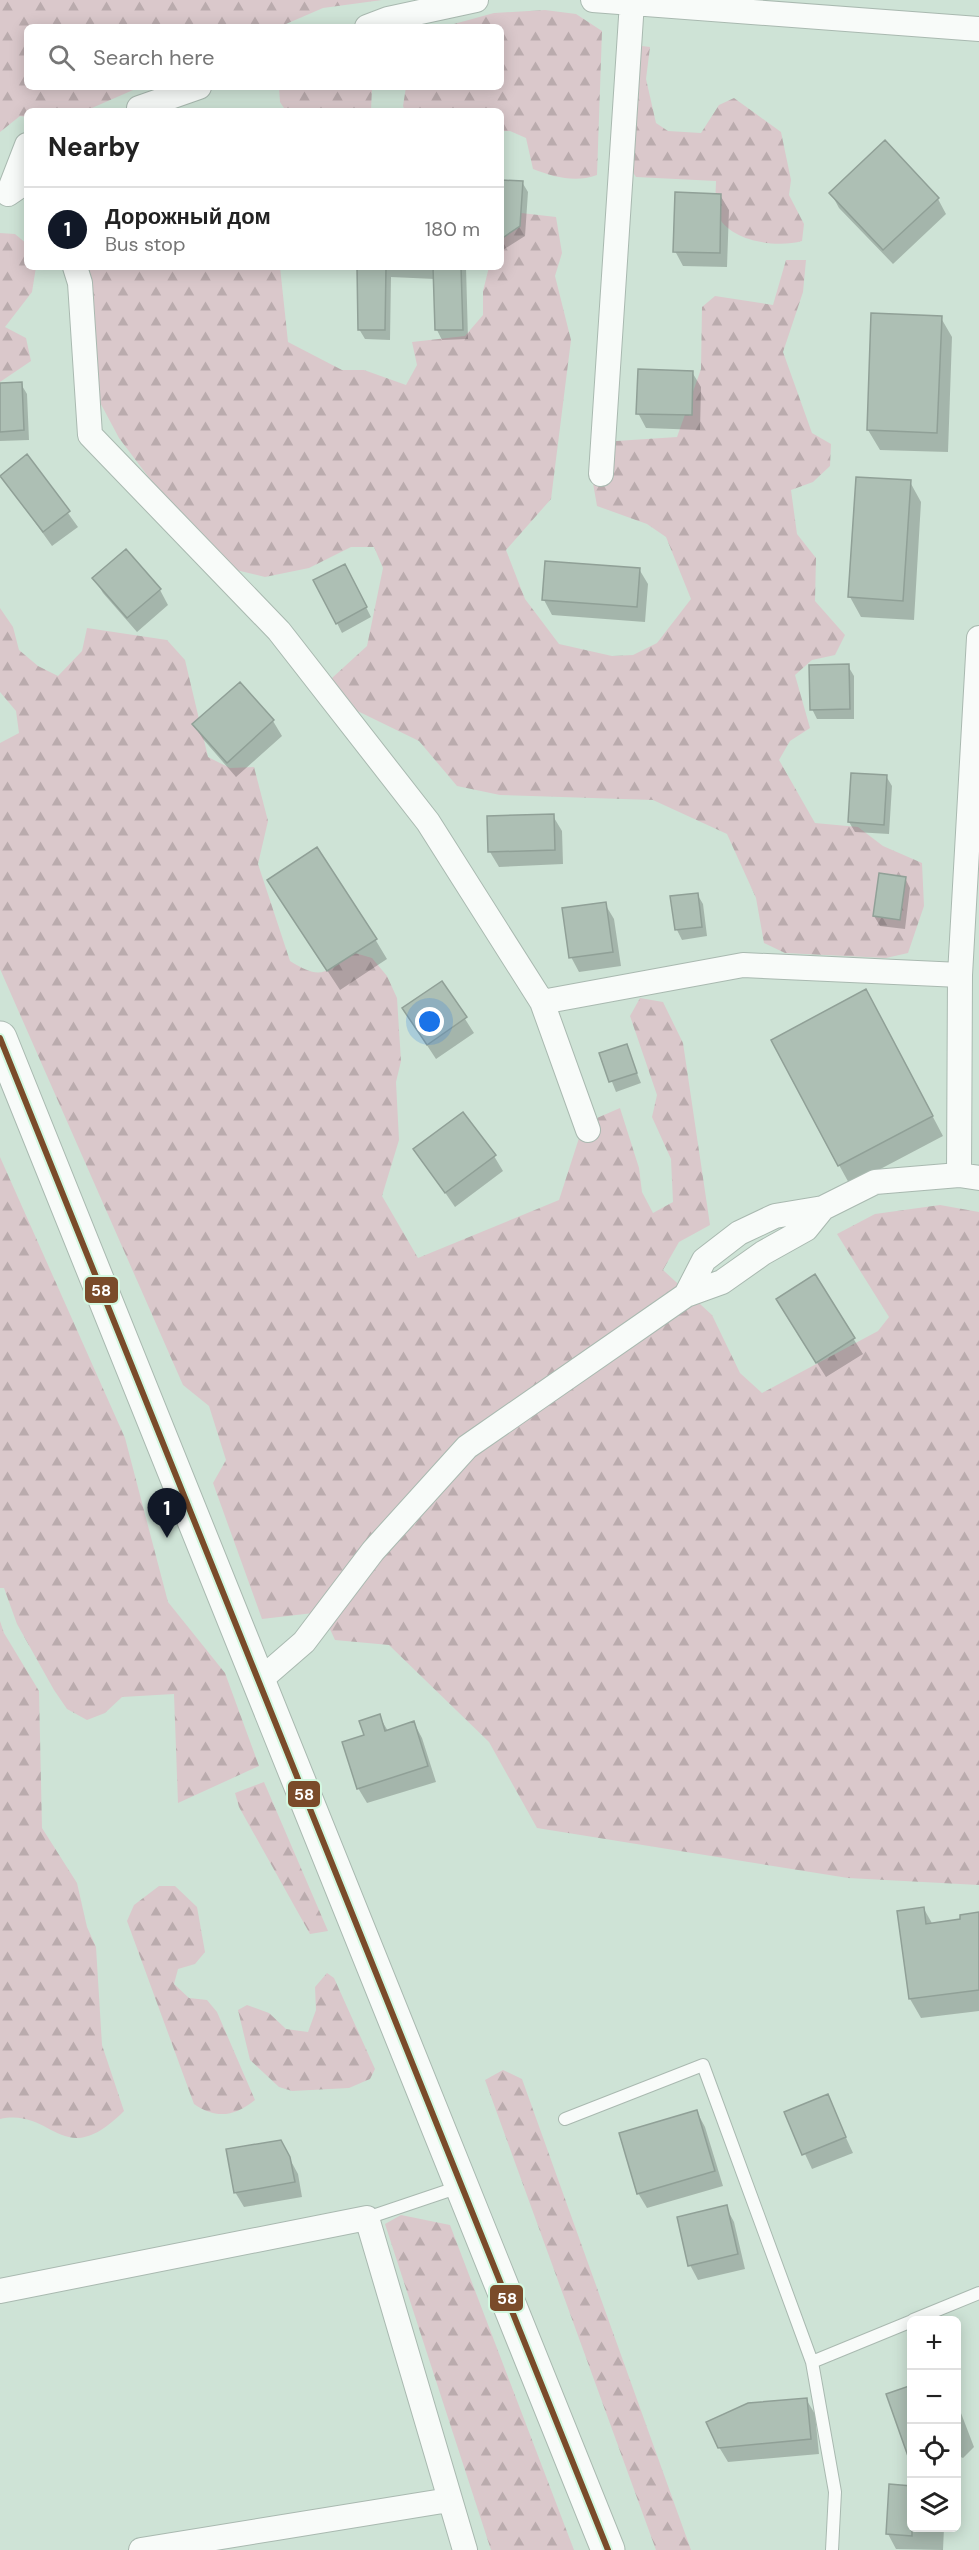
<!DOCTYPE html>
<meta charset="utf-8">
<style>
:root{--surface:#fff;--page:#f2f2f2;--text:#222;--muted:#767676;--line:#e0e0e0;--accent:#111827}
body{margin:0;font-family:"DM Sans",sans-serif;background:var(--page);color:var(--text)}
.controls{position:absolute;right:18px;bottom:18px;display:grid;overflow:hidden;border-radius:9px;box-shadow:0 3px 15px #0003}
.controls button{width:54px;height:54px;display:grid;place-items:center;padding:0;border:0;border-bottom:2px solid var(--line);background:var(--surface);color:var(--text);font:30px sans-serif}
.you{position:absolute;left:430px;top:1022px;width:21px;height:21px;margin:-15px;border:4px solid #fff;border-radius:50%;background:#1a73e8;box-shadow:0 0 0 9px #1a73e833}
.badge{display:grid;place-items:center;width:39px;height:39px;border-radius:50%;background:var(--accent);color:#fff;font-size:20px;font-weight:700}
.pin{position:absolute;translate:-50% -50px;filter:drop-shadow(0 2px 3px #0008)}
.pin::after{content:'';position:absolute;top:32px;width:21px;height:18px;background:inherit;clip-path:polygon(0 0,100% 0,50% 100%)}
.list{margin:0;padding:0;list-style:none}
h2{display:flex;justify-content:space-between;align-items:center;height:78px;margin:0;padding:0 24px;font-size:26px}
h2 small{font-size:20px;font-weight:400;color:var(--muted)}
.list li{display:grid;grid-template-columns:39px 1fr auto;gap:18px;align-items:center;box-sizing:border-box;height:84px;padding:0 24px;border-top:2px solid var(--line)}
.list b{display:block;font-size:22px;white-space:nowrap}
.list p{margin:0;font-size:20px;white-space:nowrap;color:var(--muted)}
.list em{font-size:20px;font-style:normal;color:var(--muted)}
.icon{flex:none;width:33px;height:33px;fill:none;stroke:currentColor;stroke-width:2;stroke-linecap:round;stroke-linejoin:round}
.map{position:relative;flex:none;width:979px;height:2550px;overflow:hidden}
.search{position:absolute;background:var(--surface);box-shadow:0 3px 15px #0003;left:24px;top:24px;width:480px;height:66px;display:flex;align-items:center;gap:15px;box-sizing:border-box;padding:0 21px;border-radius:9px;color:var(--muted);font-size:22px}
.panel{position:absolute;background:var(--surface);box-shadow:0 3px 15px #0003;left:24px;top:108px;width:480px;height:162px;border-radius:9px}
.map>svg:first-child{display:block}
.forest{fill:url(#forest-firs)}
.shadow{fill:#0003}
.building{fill:#adbfb4;stroke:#90a097;stroke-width:1.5}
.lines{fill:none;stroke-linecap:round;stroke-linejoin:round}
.lane-casing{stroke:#a9b9b0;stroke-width:14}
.street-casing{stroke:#a9b9b0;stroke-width:26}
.secondary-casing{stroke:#a9b9b0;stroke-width:35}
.lane{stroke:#f8fbf9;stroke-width:12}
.street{stroke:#f8fbf9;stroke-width:24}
.secondary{stroke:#f8fbf9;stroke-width:33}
.bus-1-casing{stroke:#d3f8e1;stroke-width:10}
.bus-1{stroke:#7a4b2a;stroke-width:6}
.line-badge{stroke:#d3f8e1;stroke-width:2}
.badge-label{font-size:16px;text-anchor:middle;font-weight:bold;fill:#fff}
</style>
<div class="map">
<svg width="979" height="2550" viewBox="0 0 979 2550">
<defs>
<pattern id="forest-firs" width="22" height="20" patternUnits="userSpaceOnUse" patternTransform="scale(1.5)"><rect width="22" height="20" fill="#dac8cb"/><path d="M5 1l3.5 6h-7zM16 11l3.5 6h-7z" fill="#baabad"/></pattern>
</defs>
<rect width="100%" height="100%" fill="#cee3d6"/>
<path class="forest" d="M 0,0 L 382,0 L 323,8 L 279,27 L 27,27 L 27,87 L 140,87 L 85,111 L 27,111 L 27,117 L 20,116 L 0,132 Z
M 545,10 L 576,14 L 602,31 L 597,175 C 575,183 554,177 533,169 L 526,138 L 510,131 L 501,131 L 501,111 L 405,111 L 403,106 L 406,87 L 501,87 L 501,27 L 443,27 L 494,13 Z
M 634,45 L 650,47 L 646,79 L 656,123 L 668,131 L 701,133 L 719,105 L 734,98 L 781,132 L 791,180 L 789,195 L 804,224 L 802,241 C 777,248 729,242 717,214 C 714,206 716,190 716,181 L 636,177 L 619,152 Z
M 279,87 L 372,87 L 371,111 L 286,111 L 280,102 Z
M 504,211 L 556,217 L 562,253 L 555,276 L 571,340 L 551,499 L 506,550 L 525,599 L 559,644 L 612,656 L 633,655 L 657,643 L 691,599 L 666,537 L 647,524 L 597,506 L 593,483 L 601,442 L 677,437 L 701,369 L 702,307 L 715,296 L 773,305 L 786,260 L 806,260 L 803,292 L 783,352 L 812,433 L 831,444 L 830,466 L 813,482 L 791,490 L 797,534 L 816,558 L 815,601 L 845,635 L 835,655 L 812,660 L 795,675 L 810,728 L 790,741 L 779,760 L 815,823 L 858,827 L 883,846 L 922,863 L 924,906 L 908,953 L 886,958 L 785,953 L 764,943 L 756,898 L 727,834 L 653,800 L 500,795 L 457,786 L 419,741 L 337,701 L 332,678 L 367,646 L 383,568 L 374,547 L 351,547 L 309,568 L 265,577 L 215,565 L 119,438 L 87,378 L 79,267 L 280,267 L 288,342 L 342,370 L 364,370 L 406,385 L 417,365 L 412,342 L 465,336 L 483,315 L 483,291 L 489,267 L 501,267 L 501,221 Z
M 0,233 L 15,234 L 27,244 L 27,267 L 36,267 L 32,292 L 5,327 L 26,338 L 31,361 L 0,382 Z
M 0,608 L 13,627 L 19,650 L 38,666 L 58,676 L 82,651 L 87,628 L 167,640 L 185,660 L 208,757 L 230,768 L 254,767 L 268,821 L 258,864 L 290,961 C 319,979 326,976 348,951 L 372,958 L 387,976 L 397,998 L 401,1061 L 396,1082 L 399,1140 L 382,1196 L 418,1258 L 559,1200 L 580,1135 L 597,1118 L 620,1108 L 639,1168 L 642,1192 L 653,1213 L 673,1202 L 671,1159 L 652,1117 L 657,1095 L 630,1016 L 640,998 L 663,1002 L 683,1043 L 710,1225 L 679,1242 L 663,1270 L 712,1315 L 740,1373 L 762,1393 L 878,1331 L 889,1317 L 837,1234 L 875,1214 L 940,1205 L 979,1212 L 979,1885 L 848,1878 L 537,1828 L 489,1742 L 389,1645 L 335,1640 L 322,1612 L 262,1619 L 213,1483 L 226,1460 L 209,1406 L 183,1385 L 0,969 L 0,743 L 19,733 L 16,711 L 0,692 Z
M 0,1157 L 125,1438 L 168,1602 L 225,1673 L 259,1766 L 178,1803 L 174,1694 L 122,1697 L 105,1713 L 87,1720 L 67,1709 L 54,1690 L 17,1624 L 4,1588 L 0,1588 Z
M 0,1621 L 4,1633 L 39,1691 L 42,1828 L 77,1883 L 87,1927 L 96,1947 L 102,2045 L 124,2111 C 62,2173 54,2107 0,2119 Z
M 264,1782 L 328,1931 L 310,1934 L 239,1807 L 235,1793 Z
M 159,1886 L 175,1886 L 197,1907 L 205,1952 L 195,1964 L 178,1969 L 174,1984 L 189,1998 L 207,2000 L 217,2012 L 255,2100 C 234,2117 216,2119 194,2104 L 127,1921 L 134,1905 Z
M 327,1973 L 334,1978 L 375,2069 L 370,2079 L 349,2088 L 292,2091 L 279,2087 L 250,2060 L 238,2010 L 247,2005 L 269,2013 L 286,2029 L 308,2032 L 316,2010 L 315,1987 Z
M 503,2070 L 522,2079 L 691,2550 L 656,2550 L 485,2080 Z
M 401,2215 L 450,2225 L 574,2550 L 491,2550 L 385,2224 Z"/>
<path class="shadow" d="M 501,182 L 522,182 L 528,192 L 525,236 L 501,251 Z
M 831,193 L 938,199 L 946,214 L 893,264 L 839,208 Z
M 720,195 L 729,210 L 727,267 L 683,266 L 675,251 Z
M 359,267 L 466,267 L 468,339 L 442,340 L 437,330 L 435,279 L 391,277 L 390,340 L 365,339 L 359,329 Z
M 873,315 L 941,318 L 952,337 L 948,452 L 880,450 L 868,430 Z
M 692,372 L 701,387 L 700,430 L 646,428 L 638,413 Z
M 21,384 L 27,394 L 29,440 L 0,441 L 0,385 Z
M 27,456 L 78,527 L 52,546 L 1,475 Z
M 910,482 L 921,502 L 914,620 L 861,617 L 850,597 Z
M 126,551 L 160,590 L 168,605 L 137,632 L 103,593 L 94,578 Z
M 639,569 L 648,584 L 645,622 L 552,615 L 544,600 Z
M 350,575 L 371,617 L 342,633 L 337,623 Z
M 848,666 L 854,676 L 854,719 L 817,719 L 812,709 Z
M 240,684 L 273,721 L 282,736 L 236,777 L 203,739 L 194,725 Z
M 886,776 L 892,786 L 889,834 L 855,832 L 849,822 Z
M 553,816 L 562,831 L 563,864 L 499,867 L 490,852 Z
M 905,878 L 910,888 L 905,929 L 880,926 L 874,916 Z
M 697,894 L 703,904 L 707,936 L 682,940 L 677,930 L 672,897 Z
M 281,900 L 375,939 L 387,959 L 340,990 Z
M 605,904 L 614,919 L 621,966 L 579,972 L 571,957 Z
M 442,983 L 474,1033 L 436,1059 L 413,1024 Z
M 877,1011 L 943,1136 L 850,1185 L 839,1165 Z
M 626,1046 L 641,1083 L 616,1092 L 601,1054 Z
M 415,1149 L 494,1156 L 503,1171 L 455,1207 Z
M 814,1276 L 863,1354 L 826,1377 L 786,1314 Z
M 379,1716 L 388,1731 L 414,1723 L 422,1738 L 436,1782 L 367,1803 L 358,1788 L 366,1736 Z
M 924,1909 L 933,1925 L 962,1921 L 979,1914 L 979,2011 L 921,2018 L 910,1999 Z
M 827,2096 L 853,2153 L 812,2169 L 786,2113 Z
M 697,2112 L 705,2127 L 723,2186 L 647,2208 L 638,2193 Z
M 280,2141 L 298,2174 L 302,2197 L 244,2207 L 235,2192 Z
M 726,2207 L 734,2222 L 745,2269 L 698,2280 L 690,2265 Z
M 806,2399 L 815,2414 L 819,2454 L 728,2462 L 719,2447 Z
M 956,2400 L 974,2447 L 963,2458 L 956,2455 Z
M 912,2528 L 944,2528 L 943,2550 L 896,2549 L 888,2534 Z"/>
<path class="building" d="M 885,140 L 939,198 L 883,250 L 829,193 Z
M 501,180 L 523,181 L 520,226 L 501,239 Z
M 675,192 L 721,194 L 720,253 L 673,252 Z
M 357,267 L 386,267 L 385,330 L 358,330 Z
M 433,267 L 461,267 L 463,330 L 435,330 Z
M 871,313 L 942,316 L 937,433 L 867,430 Z
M 638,369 L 693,371 L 692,415 L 636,414 Z
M 22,382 L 24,430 L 0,432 L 0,383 Z
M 27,454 L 70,511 L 43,532 L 0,476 Z
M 856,477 L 911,480 L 903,601 L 848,597 Z
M 126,549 L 161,589 L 127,618 L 92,578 Z
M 545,561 L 640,568 L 637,607 L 542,600 Z
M 345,564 L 367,607 L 336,624 L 313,580 Z
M 849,664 L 850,709 L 810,710 L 809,665 Z
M 240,682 L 274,720 L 227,763 L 192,724 Z
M 851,773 L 887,775 L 884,825 L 848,822 Z
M 554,814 L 555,850 L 488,852 L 487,816 Z
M 317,847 L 377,939 L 327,971 L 267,880 Z
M 879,873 L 906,877 L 900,920 L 873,916 Z
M 698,893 L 702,927 L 675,930 L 670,896 Z
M 606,902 L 613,952 L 569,958 L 562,908 Z
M 442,981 L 467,1017 L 427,1045 L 402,1008 Z
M 866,989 L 933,1116 L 838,1166 L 771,1040 Z
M 627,1044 L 637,1073 L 609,1082 L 599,1053 Z
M 463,1112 L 496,1155 L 445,1193 L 413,1149 Z
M 815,1274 L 855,1338 L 816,1363 L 776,1299 Z
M 380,1714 L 385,1731 L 414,1721 L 428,1766 L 357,1789 L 342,1742 L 364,1735 L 359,1721 Z
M 924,1907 L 926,1924 L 960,1919 L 960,1915 L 979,1912 L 979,1990 L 909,1999 L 897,1911 Z
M 828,2094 L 846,2137 L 802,2155 L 784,2112 Z
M 697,2110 L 715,2171 L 637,2194 L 619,2133 Z
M 281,2140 L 290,2157 L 295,2182 L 234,2193 L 226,2149 Z
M 727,2205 L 738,2254 L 688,2266 L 677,2217 Z
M 912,2385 L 912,2458 L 909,2459 L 886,2394 Z
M 807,2398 L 811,2439 L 718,2448 L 706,2422 L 748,2403 Z
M 889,2484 L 912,2486 L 912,2536 L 886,2534 Z"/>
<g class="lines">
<g class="lane-casing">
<path id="lane" d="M 565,2119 L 703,2065 L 812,2362 L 835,2492 L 832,2550
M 367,2218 L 459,2187
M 913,2320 L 979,2293
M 812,2362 L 912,2321"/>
</g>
<g class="street-casing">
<path id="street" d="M 593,0 L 979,29
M 367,27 L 388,19 L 476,0
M 139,108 L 199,87
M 27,145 L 8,194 L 27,181
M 75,267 L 80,283 L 90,435 L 279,631 L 428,822 L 542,1002 L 588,1130
M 601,474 L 632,2
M 542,1002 L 743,965 L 960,975
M 959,1175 L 960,975 L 979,638
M 823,1208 L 806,1229 L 763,1253 L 722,1282 L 686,1295 L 704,1260 L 739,1233 L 775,1216 L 823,1208 L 875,1182 L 959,1175 L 979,1178
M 259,1681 L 304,1642 L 373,1551 L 467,1447 L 686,1295
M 0,2291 L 367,2218 L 465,2550
M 141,2550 L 449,2500"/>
</g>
<g class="secondary-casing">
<path id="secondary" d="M 0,1038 L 608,2550"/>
</g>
<use href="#lane" class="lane"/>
<use href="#street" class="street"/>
<use href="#secondary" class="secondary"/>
<g class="bus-1-casing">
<path id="bus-1" d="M 0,1038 L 608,2550"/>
</g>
<use href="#bus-1" class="bus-1"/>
</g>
<g class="line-badge">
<rect x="84" y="1276" width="35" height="28" rx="6" fill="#7a4b2a"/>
<rect x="287" y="1780" width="34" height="28" rx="6" fill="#7a4b2a"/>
<rect x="489" y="2284" width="35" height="28" rx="6" fill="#7a4b2a"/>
</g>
<g class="badge-label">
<text x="101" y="1296">58</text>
<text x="304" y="1800">58</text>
<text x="507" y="2304">58</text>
</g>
</svg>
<div class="controls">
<button>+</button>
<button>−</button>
<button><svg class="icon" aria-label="locate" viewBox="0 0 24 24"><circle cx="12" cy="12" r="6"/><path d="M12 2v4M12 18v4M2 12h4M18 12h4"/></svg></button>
<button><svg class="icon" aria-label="layers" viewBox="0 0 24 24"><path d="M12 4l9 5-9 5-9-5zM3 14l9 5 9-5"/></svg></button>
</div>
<div class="you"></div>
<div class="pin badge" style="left:167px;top:1538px">1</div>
<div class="search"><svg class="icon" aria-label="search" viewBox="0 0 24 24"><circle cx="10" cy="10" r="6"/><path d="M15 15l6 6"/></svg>Search here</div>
<section class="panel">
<h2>Nearby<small></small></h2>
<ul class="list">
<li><span class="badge">1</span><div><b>Дорожный дом</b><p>Bus stop</p></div><em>180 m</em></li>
</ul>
</section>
</div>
